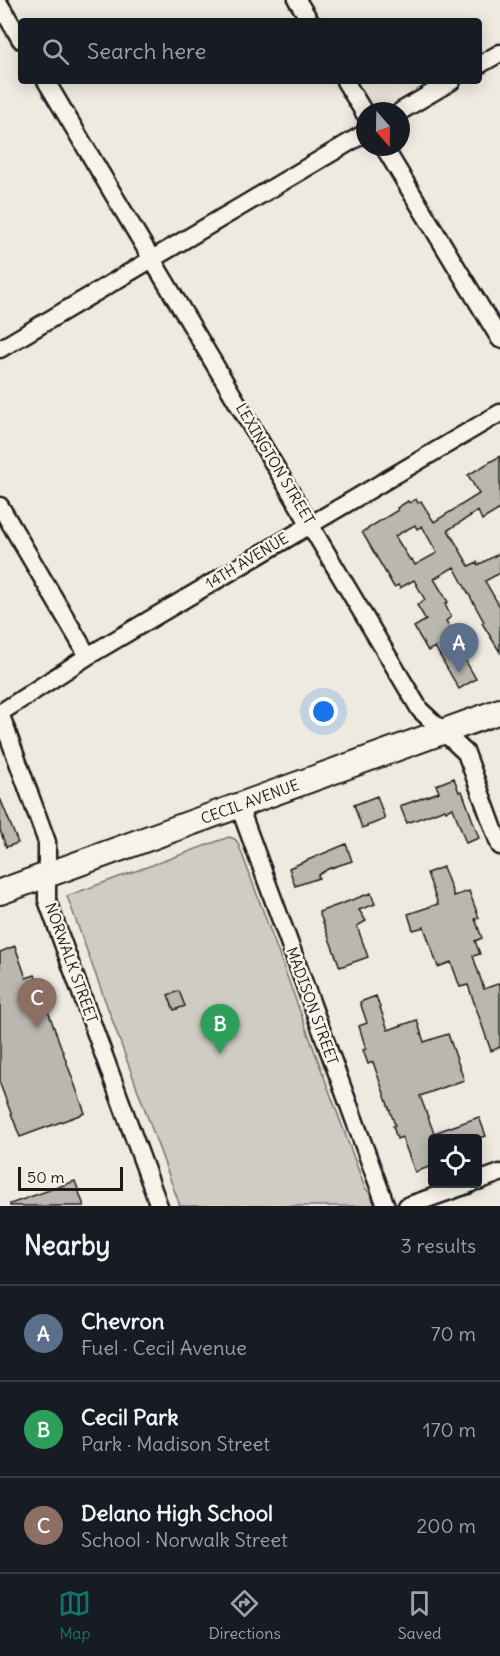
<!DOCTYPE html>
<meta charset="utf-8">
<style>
:root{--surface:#171b24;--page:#242831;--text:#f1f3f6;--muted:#9ea1a6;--line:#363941;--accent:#0f766e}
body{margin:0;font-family:Delius,sans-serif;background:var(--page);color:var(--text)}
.controls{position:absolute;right:18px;bottom:18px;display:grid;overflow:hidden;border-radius:6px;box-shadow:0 3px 15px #0003}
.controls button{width:54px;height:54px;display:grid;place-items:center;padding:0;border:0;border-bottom:2px solid var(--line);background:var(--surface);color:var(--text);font:30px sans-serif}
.compass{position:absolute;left:356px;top:102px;width:54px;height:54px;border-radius:50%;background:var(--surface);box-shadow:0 3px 15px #0003;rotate:160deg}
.scale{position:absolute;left:18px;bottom:15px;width:105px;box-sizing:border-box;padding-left:6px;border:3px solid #1c1c1c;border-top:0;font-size:16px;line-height:21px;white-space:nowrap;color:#1c1c1c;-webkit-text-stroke:4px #f7f3e8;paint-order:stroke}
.you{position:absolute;left:324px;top:712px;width:21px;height:21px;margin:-15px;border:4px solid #fff;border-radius:50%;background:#1a73e8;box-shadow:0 0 0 9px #1a73e833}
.badge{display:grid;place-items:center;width:39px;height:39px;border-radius:50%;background:var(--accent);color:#fff;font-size:20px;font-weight:700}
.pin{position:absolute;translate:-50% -50px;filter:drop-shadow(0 2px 3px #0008)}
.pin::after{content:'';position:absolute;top:32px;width:21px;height:18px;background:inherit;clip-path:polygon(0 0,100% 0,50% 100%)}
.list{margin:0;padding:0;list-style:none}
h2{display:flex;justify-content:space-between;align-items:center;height:78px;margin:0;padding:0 24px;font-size:26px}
h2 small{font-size:20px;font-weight:400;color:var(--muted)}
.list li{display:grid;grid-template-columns:39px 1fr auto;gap:18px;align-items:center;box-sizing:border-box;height:96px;padding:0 24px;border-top:2px solid var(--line)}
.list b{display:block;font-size:22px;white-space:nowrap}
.list p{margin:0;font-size:20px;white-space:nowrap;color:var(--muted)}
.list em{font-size:20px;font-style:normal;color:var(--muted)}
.icon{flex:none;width:33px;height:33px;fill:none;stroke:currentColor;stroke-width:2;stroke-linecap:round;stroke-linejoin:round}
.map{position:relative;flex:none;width:500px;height:1206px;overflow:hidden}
.search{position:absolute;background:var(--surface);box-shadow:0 3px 15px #0003;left:18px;right:18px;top:18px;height:66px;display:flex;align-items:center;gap:15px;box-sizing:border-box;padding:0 21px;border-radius:6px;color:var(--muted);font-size:22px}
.sheet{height:366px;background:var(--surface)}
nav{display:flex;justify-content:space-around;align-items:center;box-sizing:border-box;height:84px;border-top:2px solid var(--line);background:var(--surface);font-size:16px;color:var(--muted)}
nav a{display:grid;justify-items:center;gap:3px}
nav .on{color:var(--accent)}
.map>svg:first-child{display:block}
.green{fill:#cfccc3;stroke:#767470;stroke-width:1.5}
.building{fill:#bab7af;stroke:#1c1c1c;stroke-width:1.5;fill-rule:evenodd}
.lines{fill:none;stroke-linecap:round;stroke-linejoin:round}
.street-casing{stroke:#1c1c1c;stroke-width:21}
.secondary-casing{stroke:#1c1c1c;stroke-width:28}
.street{stroke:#f7f3e8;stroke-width:16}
.secondary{stroke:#f7f3e8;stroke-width:24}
.labels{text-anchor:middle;stroke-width:5;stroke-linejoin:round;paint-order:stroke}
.street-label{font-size:15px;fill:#1c1c1c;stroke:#f7f3e8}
</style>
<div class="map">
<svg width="500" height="1206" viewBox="0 0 500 1206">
<rect width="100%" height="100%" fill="#eeeae0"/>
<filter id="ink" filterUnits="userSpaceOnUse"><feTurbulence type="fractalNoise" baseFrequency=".0167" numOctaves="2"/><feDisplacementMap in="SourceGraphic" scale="12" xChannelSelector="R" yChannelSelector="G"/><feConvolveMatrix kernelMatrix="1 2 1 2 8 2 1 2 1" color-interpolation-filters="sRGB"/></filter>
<g filter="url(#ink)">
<path class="green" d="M 229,837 L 235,839 L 238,843 L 365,1188 L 370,1193 L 375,1206 L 180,1206 L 67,896 Z"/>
<path class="building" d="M 500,456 L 500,509 L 482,520 L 478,511 L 448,530 L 469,566 L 477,562 L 478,565 L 500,553 L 500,573 L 485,581 L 500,607 L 500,652 L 482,623 L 484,622 L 454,567 L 434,579 L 448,602 L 445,604 L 451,617 L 446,621 L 455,636 L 452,637 L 476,679 L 459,689 L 435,647 L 428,651 L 414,627 L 426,620 L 417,605 L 425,600 L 414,580 L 400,588 L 398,585 L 394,587 L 362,532 L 398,510 L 397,508 L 408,501 L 410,503 L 416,499 L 418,503 L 421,501 L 434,522 L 479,494 L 468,475 ZM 415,525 L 417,529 L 422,526 L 437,553 L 415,565 L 412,559 L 410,560 L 395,536 Z
M 454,778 L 459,792 L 462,791 L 479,838 L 466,843 L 453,808 L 446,811 L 445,809 L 407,823 L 400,806 L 439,792 L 436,785 Z
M 377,796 L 385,819 L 362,828 L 354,805 Z
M 0,798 L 18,843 L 6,847 L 0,830 Z
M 346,844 L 352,861 L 328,869 L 318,875 L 319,878 L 295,886 L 289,868 Z
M 443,867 L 454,896 L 469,891 L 479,918 L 475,919 L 482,938 L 475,941 L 480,954 L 473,956 L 484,989 L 500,983 L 500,1047 L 491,1051 L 468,985 L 460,987 L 451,962 L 438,967 L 424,927 L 413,930 L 408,914 L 438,904 L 427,873 Z
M 371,893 L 375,904 L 359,910 L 366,921 L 357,926 L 368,957 L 340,967 L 319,912 Z
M 15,946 L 26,978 L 35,975 L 85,1113 L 20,1137 L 0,1084 L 0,952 Z
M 179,991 L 185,1006 L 174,1010 L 168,995 Z
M 376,996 L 388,1030 L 417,1020 L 424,1042 L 448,1034 L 464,1080 L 420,1096 L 434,1133 L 479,1117 L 486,1136 L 478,1138 L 432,1138 L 432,1166 L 415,1172 L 402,1137 L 397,1139 L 393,1126 L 395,1125 L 373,1062 L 368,1064 L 363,1050 L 366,1049 L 359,1026 L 367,1023 L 360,1002 Z
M 75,1181 L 84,1206 L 10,1206 L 10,1204 Z"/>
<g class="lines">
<g class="street-casing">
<path id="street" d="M 297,0 L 310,21
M 0,5 L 21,40
M 479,65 L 500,53
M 46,81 L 420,710 L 466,753 L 500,846
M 345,81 L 365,114
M 401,111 L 452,81
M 384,147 L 500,339
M 0,349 L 365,133
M 0,506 L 88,656
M 0,713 L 88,656 L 500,413
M 0,713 L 47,842 L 47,900 L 159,1206
M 239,806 L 386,1206
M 478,1181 L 500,1173
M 407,1206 L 470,1184"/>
</g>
<g class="secondary-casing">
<path id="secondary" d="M 0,892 L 500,711"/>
</g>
<use href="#street" class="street"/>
<use href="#secondary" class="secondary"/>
</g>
</g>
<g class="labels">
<g class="street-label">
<text transform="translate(275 464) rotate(59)" y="5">LEXINGTON STREET</text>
<text transform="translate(247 561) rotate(-31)" y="5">14TH AVENUE</text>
<text transform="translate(250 802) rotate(-20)" y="5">CECIL AVENUE</text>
<text transform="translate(71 963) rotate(70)" y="5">NORWALK STREET</text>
<text transform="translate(312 1006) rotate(70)" y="5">MADISON STREET</text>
</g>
</g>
</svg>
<div class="controls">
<button><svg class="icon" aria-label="locate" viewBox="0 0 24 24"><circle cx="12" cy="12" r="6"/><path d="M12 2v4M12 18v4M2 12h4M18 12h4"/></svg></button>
</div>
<svg class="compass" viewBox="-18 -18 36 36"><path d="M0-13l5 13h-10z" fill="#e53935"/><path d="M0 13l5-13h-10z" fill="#9ea1a6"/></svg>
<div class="scale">50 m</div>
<div class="you"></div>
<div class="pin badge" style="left:459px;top:673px;background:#5c6f8a">A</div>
<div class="pin badge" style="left:220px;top:1054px;background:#2e9e5b">B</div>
<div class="pin badge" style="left:37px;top:1028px;background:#8d6e63">C</div>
<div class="search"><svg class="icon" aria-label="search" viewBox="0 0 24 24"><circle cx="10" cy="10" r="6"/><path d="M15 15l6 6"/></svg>Search here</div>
</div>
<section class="sheet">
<h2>Nearby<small>3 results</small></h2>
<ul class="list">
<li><span class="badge" style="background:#5c6f8a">A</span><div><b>Chevron</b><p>Fuel · Cecil Avenue</p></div><em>70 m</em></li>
<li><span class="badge" style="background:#2e9e5b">B</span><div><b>Cecil Park</b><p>Park · Madison Street</p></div><em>170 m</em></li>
<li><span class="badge" style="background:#8d6e63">C</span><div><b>Delano High School</b><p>School · Norwalk Street</p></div><em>200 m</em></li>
</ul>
</section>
<nav>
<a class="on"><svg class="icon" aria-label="map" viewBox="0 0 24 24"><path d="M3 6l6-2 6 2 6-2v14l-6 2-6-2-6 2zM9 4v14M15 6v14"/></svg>Map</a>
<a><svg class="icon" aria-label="directions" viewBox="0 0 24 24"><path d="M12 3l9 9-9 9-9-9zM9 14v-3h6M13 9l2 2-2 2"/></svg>Directions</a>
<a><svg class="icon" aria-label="saved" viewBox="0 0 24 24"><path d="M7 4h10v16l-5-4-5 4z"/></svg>Saved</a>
</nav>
